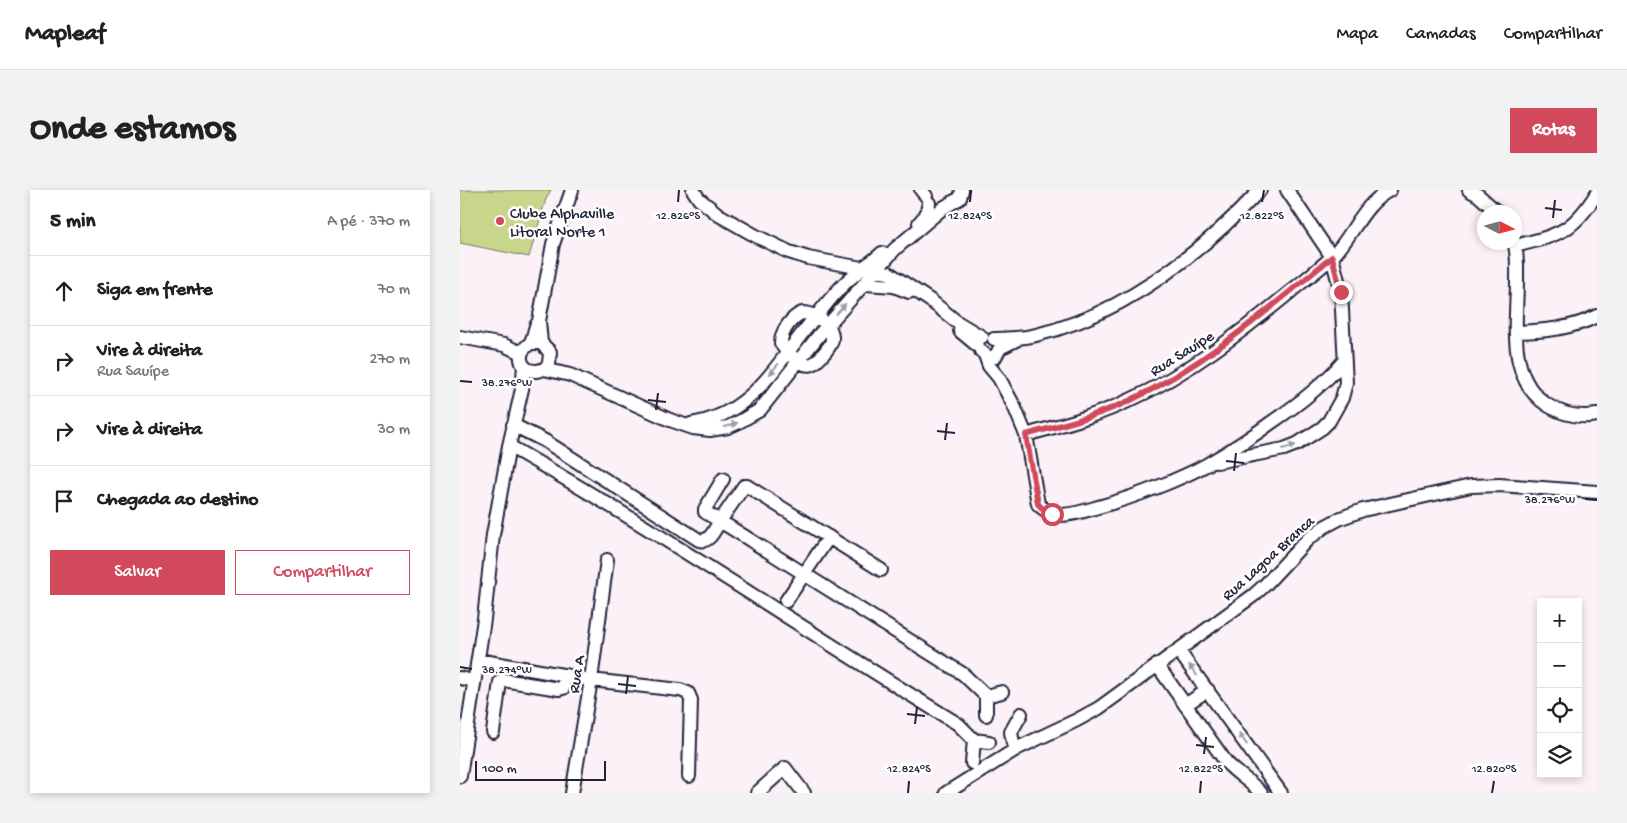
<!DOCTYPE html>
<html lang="pt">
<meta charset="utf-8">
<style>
:root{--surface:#fff;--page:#f2f2f2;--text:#202124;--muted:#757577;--line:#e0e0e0;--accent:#d1495b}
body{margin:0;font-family:"Gochi Hand",sans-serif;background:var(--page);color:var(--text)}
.controls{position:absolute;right:15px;bottom:15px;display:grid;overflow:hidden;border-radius:0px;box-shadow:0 2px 8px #0003}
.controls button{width:45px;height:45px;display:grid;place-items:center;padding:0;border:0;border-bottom:1px solid var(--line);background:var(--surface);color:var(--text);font:25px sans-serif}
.compass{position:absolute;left:1017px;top:15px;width:45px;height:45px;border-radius:50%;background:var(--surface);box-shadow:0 2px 8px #0003;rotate:96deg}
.scale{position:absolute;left:15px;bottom:12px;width:131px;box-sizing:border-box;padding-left:5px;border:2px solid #22223b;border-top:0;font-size:14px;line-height:18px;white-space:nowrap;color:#22223b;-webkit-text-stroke:4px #fff;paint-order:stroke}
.stop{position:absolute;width:15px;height:15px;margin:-11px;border:4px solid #d1495b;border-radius:50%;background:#fff}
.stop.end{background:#d1495b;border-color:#fff;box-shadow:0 1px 5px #0008}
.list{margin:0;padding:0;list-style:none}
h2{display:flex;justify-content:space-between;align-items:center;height:65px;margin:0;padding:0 20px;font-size:21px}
h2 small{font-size:16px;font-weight:400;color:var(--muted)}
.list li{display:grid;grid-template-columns:32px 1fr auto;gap:15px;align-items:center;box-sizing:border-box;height:70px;padding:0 20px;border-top:1px solid var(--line)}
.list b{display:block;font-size:19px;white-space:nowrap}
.list p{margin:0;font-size:16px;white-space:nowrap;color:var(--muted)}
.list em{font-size:16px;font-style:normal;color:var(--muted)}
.actions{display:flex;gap:10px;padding:15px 20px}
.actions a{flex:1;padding:11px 0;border:1px solid var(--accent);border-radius:0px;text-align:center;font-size:18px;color:var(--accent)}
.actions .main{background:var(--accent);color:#fff}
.icon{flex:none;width:28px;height:28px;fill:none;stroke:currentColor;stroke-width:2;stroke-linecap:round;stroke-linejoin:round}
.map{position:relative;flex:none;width:1137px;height:603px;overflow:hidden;border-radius:0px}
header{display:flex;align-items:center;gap:30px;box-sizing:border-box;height:70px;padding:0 25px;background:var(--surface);border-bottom:1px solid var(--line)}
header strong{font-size:24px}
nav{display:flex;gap:28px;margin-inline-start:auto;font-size:18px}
.intro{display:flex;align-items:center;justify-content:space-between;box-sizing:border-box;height:120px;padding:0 30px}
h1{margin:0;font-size:35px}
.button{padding:12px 22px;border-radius:0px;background:var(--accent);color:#fff;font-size:18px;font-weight:700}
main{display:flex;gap:30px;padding:0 30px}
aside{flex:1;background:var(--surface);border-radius:0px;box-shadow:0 2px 8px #0003}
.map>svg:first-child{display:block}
.green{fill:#c7d68a;stroke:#747c62}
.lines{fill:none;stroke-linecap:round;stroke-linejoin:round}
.minor-casing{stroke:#22223b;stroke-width:16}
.minor{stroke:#fff;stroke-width:12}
.oneway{fill:#9c9ca7}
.route{stroke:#d1495b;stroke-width:6}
.ticks{fill:none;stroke:#22223b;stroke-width:2}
.poi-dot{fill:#d1495b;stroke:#fff;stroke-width:2}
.labels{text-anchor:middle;stroke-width:5;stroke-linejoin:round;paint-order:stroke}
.poi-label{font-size:16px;fill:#22223b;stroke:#fff;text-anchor:start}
.street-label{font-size:16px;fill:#22223b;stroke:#fff}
.ticks-label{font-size:12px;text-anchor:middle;fill:#22223b;stroke:#fff;stroke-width:5;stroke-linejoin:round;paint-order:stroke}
</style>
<header>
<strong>Mapleaf</strong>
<nav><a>Mapa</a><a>Camadas</a><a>Compartilhar</a></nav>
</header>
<div class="intro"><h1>Onde estamos</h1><a class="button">Rotas</a></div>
<main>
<aside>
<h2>5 min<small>A pé · 370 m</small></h2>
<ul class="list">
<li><svg class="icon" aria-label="ahead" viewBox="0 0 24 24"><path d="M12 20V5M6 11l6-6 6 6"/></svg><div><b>Siga em frente</b></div><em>70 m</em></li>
<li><svg class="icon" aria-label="right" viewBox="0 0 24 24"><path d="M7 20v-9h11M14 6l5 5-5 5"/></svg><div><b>Vire à direita</b><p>Rua Sauípe</p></div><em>270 m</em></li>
<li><svg class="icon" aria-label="right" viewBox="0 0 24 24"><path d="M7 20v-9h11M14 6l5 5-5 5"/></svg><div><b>Vire à direita</b></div><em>30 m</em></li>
<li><svg class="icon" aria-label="arrive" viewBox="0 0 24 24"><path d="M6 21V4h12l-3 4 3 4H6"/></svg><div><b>Chegada ao destino</b></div></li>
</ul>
<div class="actions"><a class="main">Salvar</a><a>Compartilhar</a></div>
</aside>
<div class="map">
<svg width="1137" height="603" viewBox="0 0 1137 603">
<rect width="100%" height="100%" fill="#fcf1f6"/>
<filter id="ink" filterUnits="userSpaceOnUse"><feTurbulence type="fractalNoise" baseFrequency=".02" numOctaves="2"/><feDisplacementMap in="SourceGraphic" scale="10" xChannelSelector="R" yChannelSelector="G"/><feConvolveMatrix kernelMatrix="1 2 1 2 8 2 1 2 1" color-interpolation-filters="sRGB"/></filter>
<g filter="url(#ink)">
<path class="green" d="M 0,0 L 91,0 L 86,9 L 69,67 L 0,53 Z"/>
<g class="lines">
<g class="minor-casing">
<path id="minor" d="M 233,0 L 239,9 L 259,25 L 296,46 L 329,62 L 348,68 L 429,83 L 471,111 L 497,132 L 522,147
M 461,0 L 466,6
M 1009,0 L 1018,5 L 1037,22
M 459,33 L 466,25 L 469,13
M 1054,52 C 1058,64 1057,78 1057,90 C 1057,133 1046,190 1089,216 C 1104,225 1120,228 1137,225
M 1055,56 C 1099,45 1113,42 1137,3
M 405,94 L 434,96 L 449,102
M 342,123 C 355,123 373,134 372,149 C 372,154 368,158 365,162 C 354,176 348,180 333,167 C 328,163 324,159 321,153 C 321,141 332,127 342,123 Z
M 500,141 L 518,156
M 1056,142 C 1085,141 1111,139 1137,126
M 0,147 L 44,155 L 61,163
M 534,149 C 548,148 562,149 576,145 C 664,124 739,65 800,0
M 70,153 L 81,153 L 90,162 L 89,174 C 80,186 59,182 61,165 C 62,158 67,157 70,153 C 74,148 74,139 77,134
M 81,153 L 79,131 L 93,54 L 112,0
M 521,161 L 528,167 L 535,167 L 540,158 L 558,149
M 525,165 L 529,176 L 539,188 L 554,216 L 566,245 L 578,314 C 596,333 620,322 642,316 C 674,307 719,290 748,274 C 770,261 792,247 812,232 C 839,214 863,195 884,171
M 84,179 L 110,185 L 210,230 L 233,238 L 250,240 L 268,237 L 277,233 L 300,220 L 359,145 L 435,59 L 483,18 L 500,8 L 502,0
M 231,234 C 296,224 318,169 358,124 C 369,111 379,97 392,87 C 401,78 413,72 422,63
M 53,235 L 85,251 L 239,350 C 250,353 254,340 260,331 L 503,484 L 526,506 L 526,525
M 566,245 C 601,235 637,226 670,210 C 729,183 780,143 830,102 C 843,91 858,80 871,68 C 893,47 901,15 930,0
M 49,256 C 202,343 347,442 498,534 L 514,550 L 529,552
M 757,272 L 824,259 L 837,254 L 862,238 L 869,231 L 882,208 L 886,193 L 881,102 L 872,67 L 827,0
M 263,289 L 245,319 L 245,322 L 260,331 L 284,296 L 287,296 L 421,380
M 326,411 L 369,347
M 718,460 L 821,603
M 18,470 L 131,490 L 220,500 L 228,503 L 231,510 L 229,586
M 697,475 L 766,572 C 777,584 790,591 801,603
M 0,488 L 14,491
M 526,506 L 542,502
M 725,515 L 748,500
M 33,542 L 40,492 L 43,490 L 99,499 L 103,498 L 105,485
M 558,558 L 553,553 L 551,542 L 561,524
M 512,573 L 514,550
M 0,586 L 24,429 L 33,345 L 49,256 L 62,199 L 64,176
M 112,603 L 131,490 L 147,370
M 297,603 L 325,578 L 344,603
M 486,603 L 558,558 L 617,530 L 639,518 L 794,405 L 805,395 L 847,350 L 864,337 L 881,328 L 903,320 L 1011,296 L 1039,295 L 1137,302"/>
</g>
<use href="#minor" class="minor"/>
</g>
<defs><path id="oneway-solid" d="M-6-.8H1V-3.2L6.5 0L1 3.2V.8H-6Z" transform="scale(1.25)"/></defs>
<g class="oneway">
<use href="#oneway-solid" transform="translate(381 119) rotate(-49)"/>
<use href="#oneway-solid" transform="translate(314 179) rotate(131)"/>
<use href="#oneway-solid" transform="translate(271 235) rotate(-18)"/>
<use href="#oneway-solid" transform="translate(829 257) rotate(-17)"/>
<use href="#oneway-solid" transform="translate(733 480) rotate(-126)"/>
<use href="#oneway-solid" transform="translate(783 549) rotate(-125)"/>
</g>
</g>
<g class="lines" filter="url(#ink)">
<path class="route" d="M 592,324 L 584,320 L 578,314 L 566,245 C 601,235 637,226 671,210 C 748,173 806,121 872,67 L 881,102"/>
</g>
<path class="ticks" d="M 218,12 L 219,0M 510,12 L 511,0M 802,12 L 804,0M 1085,18 L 1102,20M 1093,28 L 1095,10M 0,191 L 12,192M 188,210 L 206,212M 196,220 L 198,203M 477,241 L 495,243M 485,250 L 487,233M 766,271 L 784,273M 774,281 L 776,263M 1125,309 L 1137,310M 0,477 L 12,479M 158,494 L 176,496M 166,504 L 168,486M 447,524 L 465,526M 455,534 L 457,517M 736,555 L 754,557M 744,564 L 746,547M 448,603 L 449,591M 740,603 L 741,591M 1032,603 L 1034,591"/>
<circle class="poi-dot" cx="40" cy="31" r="5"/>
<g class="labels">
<g class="poi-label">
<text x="50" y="28">Clube Alphaville<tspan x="50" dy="18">Litoral Norte 1</tspan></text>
</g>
<g class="street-label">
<text transform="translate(721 162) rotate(-32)" y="6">Rua Sauípe</text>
<text transform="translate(807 367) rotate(-42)" y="6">Rua Lagoa Branca</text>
<text transform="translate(115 484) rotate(-81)" y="6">Rua A</text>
</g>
</g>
<g class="ticks-label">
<text x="218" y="29">12.826°S</text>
<text x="510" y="29">12.824°S</text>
<text x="802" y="29">12.822°S</text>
<text x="47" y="196">38.276°W</text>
<text x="1090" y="313">38.276°W</text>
<text x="47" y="483">38.274°W</text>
<text x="449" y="582">12.824°S</text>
<text x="741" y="582">12.822°S</text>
<text x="1034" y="582">12.820°S</text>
</g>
</svg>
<div class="controls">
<button>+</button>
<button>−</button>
<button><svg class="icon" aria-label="locate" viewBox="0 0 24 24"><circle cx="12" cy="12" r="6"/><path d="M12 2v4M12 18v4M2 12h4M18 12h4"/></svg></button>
<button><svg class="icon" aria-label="layers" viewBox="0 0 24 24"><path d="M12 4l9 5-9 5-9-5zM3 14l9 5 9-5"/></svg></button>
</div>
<svg class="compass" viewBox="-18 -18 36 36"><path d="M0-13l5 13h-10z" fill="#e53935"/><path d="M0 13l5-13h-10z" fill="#757577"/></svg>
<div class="scale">100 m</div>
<div class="stop" style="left:592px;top:324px"></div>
<div class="stop end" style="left:881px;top:102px"></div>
</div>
</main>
